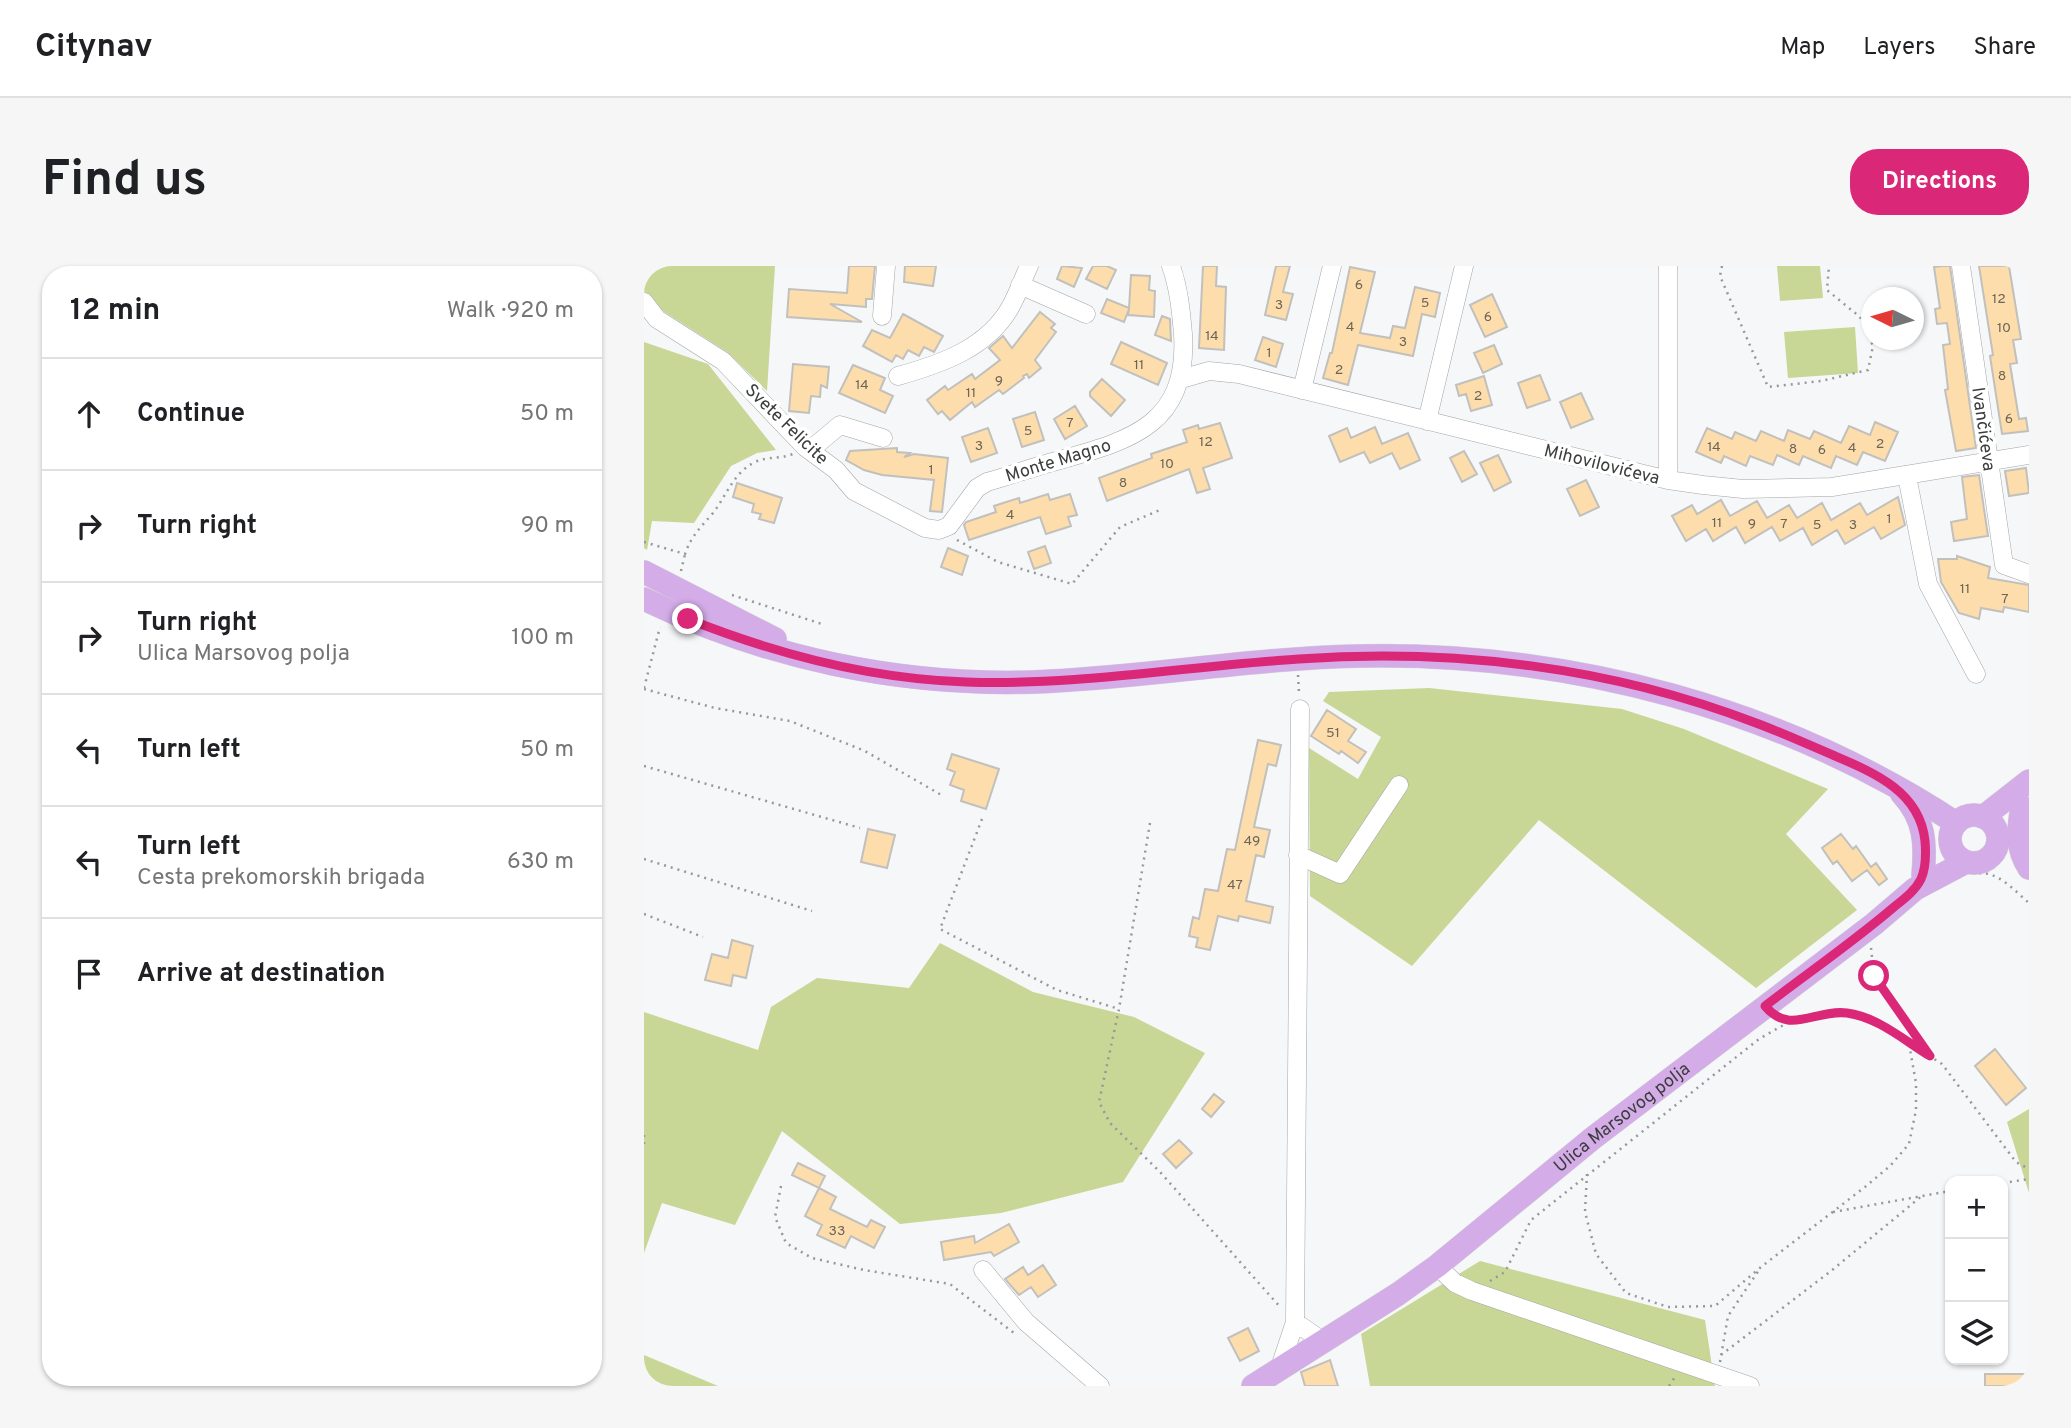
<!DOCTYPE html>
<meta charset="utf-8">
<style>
:root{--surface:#fff;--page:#f6f6f6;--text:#202124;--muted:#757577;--line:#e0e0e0;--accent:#db2777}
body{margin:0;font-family:Overpass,sans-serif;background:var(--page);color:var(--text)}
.controls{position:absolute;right:21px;bottom:21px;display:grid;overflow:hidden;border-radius:14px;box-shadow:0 2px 5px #0004}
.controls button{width:63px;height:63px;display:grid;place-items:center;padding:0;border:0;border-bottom:2px solid var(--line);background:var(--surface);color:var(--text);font:35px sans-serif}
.compass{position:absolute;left:1217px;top:21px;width:63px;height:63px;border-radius:50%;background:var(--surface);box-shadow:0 2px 5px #0004;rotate:275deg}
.stop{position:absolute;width:21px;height:21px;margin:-16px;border:5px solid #db2777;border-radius:50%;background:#fff}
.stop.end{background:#db2777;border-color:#fff;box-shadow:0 2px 7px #0008}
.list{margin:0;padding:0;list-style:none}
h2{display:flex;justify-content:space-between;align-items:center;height:91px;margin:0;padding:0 28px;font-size:30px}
h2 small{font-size:23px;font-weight:400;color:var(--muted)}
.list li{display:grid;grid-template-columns:46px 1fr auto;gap:21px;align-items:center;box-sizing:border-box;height:112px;padding:0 28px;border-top:2px solid var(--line)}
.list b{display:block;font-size:26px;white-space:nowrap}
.list p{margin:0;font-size:23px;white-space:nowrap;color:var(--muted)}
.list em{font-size:23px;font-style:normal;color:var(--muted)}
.icon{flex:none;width:38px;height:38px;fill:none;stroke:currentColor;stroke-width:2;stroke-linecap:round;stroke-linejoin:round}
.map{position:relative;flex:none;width:1385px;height:1120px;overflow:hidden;border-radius:28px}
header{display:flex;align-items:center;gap:42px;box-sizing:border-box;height:98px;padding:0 35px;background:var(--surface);border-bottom:2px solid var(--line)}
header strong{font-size:33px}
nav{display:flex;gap:38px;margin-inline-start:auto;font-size:24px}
.intro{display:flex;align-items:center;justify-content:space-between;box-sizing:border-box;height:168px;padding:0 42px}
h1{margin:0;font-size:49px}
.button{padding:18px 32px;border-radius:28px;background:var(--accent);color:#fff;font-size:24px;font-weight:700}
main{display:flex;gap:42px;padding:0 42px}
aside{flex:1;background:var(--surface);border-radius:28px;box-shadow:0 2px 5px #0004}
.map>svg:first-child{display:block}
.green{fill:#c8d696}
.building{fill:#fdddab;stroke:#c1c0bd;stroke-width:2}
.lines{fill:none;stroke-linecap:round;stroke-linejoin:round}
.minor-casing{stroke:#a3a5a7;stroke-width:19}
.major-casing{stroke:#d4d4d4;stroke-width:24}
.path{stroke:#969899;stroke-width:2.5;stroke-dasharray:2 5;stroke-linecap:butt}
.minor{stroke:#fff;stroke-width:18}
.major{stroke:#d3ace8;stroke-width:23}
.route{stroke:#db2777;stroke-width:9}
.labels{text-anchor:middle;stroke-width:7;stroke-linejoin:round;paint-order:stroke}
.number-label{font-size:14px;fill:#6c6558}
.street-label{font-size:18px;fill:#3c3d3d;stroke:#fff}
</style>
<header>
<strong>Citynav</strong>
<nav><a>Map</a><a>Layers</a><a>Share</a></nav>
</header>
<div class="intro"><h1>Find us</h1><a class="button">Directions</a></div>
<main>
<aside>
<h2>12 min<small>Walk · 920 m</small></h2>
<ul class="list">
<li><svg class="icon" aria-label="ahead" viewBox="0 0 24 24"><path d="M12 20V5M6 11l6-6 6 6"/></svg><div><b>Continue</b></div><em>50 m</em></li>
<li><svg class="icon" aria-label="right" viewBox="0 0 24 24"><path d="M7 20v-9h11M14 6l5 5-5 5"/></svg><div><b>Turn right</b></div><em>90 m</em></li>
<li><svg class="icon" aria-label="right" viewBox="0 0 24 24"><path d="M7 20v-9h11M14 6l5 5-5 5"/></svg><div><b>Turn right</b><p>Ulica Marsovog polja</p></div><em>100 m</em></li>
<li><svg class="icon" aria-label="left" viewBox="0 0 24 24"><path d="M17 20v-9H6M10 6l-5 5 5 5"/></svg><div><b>Turn left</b></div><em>50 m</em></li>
<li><svg class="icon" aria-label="left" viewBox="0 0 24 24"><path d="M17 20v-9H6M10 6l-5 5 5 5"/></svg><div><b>Turn left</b><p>Cesta prekomorskih brigada</p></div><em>630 m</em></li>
<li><svg class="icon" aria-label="arrive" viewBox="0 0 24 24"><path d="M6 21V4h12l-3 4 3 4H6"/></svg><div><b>Arrive at destination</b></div></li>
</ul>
</aside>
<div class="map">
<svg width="1385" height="1120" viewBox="0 0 1385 1120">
<rect width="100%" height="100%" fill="#f5f7f9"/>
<path class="green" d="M 0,0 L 131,0 L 123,125 L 83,86 L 14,42 L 0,25 Z
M 1133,0 L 1176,0 L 1179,32 L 1136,35 Z
M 1211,61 L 1214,107 L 1144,112 L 1140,66 Z
M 0,76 L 64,98 L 132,184 L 113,187 L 87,200 L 50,257 L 8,255 L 3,284 L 0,282 Z
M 785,422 L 978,443 L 1040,463 L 1184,523 L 1142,568 L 1213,644 L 1112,722 L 895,554 L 768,700 L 666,630 L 665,482 L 714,513 L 737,471 L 679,435 L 685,426 Z
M 296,677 L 389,726 L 490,751 L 561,787 L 479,916 L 357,947 L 256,958 L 138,865 L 91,959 L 18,937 L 0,987 L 0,746 L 114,784 L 127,741 L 173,712 L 265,722 Z
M 1385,843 L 1385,927 L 1363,856 Z
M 836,995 L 1061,1054 L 1071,1120 L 726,1120 L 717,1068 Z
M 0,1089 L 74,1120 L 0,1120 Z"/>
<path class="building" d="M 205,0 L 231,0 L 228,33 L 222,33 L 222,41 L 186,38 L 218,56 L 143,51 L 145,23 L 203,27 Z
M 261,0 L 292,0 L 289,20 L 260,16 Z
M 418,0 L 438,2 L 430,21 L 413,13 Z
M 449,0 L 463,0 L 472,4 L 463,23 L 442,13 Z
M 559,0 L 573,0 L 572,20 L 582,21 L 580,84 L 555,82 Z
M 632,0 L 646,0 L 639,26 L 649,28 L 642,54 L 621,49 Z
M 1298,0 L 1306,0 L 1332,182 L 1312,185 L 1301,124 L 1304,123 L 1299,79 L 1306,78 L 1303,57 L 1293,58 L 1291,43 L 1296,42 L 1290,1 Z
M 1335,0 L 1365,0 L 1377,73 L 1369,74 L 1373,97 L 1366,98 L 1375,153 L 1382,152 L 1384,165 L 1358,168 L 1346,90 L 1349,89 Z
M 706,1 L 731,6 L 716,67 L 746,72 L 749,60 L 761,62 L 771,21 L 796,27 L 791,51 L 778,48 L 769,90 L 714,79 L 704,119 L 679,112 L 686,87 L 688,87 Z
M 487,9 L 506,10 L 505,24 L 511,25 L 510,51 L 484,49 L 485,43 L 480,56 L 457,47 L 463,33 L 485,42 Z
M 848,28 L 863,61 L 841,71 L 826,39 Z
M 396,46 L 411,58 L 407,62 L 412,66 L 391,94 L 397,102 L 385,112 L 383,108 L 379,110 L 380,112 L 359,128 L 355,124 L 331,141 L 328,136 L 306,154 L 298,145 L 294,148 L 283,134 L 301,120 L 304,124 L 328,108 L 331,113 L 356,94 L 345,82 L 359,70 L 368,82 Z
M 259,48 L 299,70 L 290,86 L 280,81 L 275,90 L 264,84 L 259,93 L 252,89 L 248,96 L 219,80 L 228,64 L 246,72 Z
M 518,50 L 526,53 L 527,75 L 511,69 Z
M 619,71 L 639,78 L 632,101 L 611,94 Z
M 477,76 L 523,97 L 514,119 L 467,98 Z
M 850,79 L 858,98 L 839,107 L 830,87 Z
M 149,98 L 185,101 L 183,122 L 177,119 L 176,131 L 167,130 L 165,147 L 145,145 Z
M 209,99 L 241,112 L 236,124 L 249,130 L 241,147 L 195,127 Z
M 896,109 L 906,134 L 883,142 L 874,117 Z
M 840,110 L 848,139 L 827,145 L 822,128 L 815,130 L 812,119 Z
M 458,113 L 481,134 L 467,150 L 446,130 L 446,126 Z
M 937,127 L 949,153 L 927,162 L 916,136 Z
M 431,140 L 443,160 L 421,173 L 410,153 Z
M 391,146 L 400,174 L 378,181 L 369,153 Z
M 1231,156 L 1254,166 L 1241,195 L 1219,186 L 1213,199 L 1192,190 L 1187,202 L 1159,190 L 1155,199 L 1133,189 L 1129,199 L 1106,190 L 1102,200 L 1080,190 L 1077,197 L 1052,186 L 1063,162 L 1088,173 L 1091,166 L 1112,175 L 1117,165 L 1140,175 L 1144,164 L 1166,173 L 1170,165 L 1197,177 L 1205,160 L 1226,169 Z
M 576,157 L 588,192 L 559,202 L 566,223 L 553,227 L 545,203 L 463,235 L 455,212 L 508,192 L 507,188 L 543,176 L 539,164 L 554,159 L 555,163 Z
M 731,161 L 738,178 L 764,167 L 776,194 L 756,203 L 748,187 L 726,197 L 720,186 L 696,196 L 685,170 L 703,162 L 707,172 Z
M 344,162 L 353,187 L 327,196 L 318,171 Z
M 253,182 L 253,186 L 266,187 L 260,191 L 270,188 L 304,192 L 298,246 L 286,245 L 290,214 L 238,209 L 220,204 L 202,194 L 206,185 Z
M 820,185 L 833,208 L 818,216 L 806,192 Z
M 854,189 L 867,216 L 850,225 L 836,197 Z
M 1382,202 L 1385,227 L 1365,230 L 1361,205 Z
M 1335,209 L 1344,270 L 1310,275 L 1307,256 L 1323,253 L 1318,211 Z
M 942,214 L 955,241 L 936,250 L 923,223 Z
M 93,217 L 138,232 L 130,257 L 115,253 L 117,248 L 108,246 L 110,238 L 89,231 Z
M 404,228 L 406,234 L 426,228 L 433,249 L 424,251 L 427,260 L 402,268 L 396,251 L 325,274 L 320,259 L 322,256 L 352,246 L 350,240 L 375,232 L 376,237 Z
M 1254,231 L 1261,259 L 1237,273 L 1230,261 L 1201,278 L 1193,264 L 1168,279 L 1159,262 L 1136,275 L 1128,261 L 1101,277 L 1092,261 L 1069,275 L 1062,263 L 1042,275 L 1028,250 L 1048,239 L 1053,248 L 1077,234 L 1086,250 L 1113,235 L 1123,252 L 1145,239 L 1153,252 L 1178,237 L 1187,254 L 1216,237 L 1223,249 Z
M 401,280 L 407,297 L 390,303 L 384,286 Z
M 304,282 L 324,290 L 318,309 L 297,301 Z
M 1313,290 L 1346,301 L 1344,312 L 1385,319 L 1385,346 L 1360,341 L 1359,346 L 1337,342 L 1335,353 L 1315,347 L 1297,316 L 1294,293 L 1313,293 Z
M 683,444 L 712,463 L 704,475 L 722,486 L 714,497 L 697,485 L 695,488 L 667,470 Z
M 614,474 L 637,479 L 632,500 L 624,498 L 610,561 L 626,564 L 620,591 L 612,589 L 602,635 L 629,641 L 626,657 L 595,650 L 594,655 L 574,650 L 566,684 L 552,681 L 554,672 L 545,670 L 549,651 L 555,653 L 561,623 L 574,625 L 583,583 L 591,584 Z
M 308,488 L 355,503 L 342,543 L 317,535 L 320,524 L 306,519 L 311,506 L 303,503 Z
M 224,563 L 251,569 L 243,602 L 217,596 Z
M 1197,568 L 1209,583 L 1212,580 L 1227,601 L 1232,597 L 1243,613 L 1235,619 L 1223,604 L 1208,615 L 1193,595 L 1189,598 L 1178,582 Z
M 88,674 L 109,680 L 102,712 L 89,709 L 87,720 L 61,714 L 68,688 L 84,692 Z
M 1351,783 L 1382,822 L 1362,839 L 1331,800 Z
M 570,828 L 580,836 L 567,851 L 558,843 Z
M 535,874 L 548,887 L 532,902 L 519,888 Z
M 154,897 L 181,910 L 175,922 L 148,909 Z
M 175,922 L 192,931 L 186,943 L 223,961 L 227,954 L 241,961 L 230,982 L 207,970 L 201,982 L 173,969 L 178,959 L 161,950 Z
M 365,958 L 375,976 L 350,990 L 347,986 L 300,994 L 297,976 L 330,970 L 331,977 Z
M 399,999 L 412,1019 L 394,1031 L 387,1021 L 375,1029 L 361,1013 L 379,1001 L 384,1009 Z
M 604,1062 L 615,1085 L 596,1095 L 584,1072 Z
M 686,1094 L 694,1120 L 661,1120 L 657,1106 Z
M 1341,1108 L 1385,1108 L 1385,1120 L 1341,1120 Z"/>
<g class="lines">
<g class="minor-casing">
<path id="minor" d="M 1317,0 L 1360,299 L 1385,308
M 376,19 L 442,48
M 0,36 L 13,53 L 79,95 L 161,181 L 192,204 L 210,225 L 281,262 L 295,264 L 305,260 L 333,222 L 343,216 C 364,210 384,203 405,197 C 479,176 545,164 539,68 C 537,45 535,23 527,0
M 238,50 L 242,0
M 254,110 C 297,98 344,82 367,40 C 374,27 379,13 385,0
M 537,113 L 565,105 L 595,108 L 1024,214 L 1059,219 L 1099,223 L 1188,221 L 1385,189
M 658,124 L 688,0
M 783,155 L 820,0
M 166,184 L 196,159 L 239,172
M 1263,210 L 1284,318 L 1332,408
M 1024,214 L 1024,0
M 656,443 L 651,1056 L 680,1076
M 654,589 L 696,608 L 755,519
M 793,1000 L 811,1017 L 828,1025 L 1106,1120
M 339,1004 L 382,1056 L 456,1120
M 635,1104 L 651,1056"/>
</g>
<g class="major-casing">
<g id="major">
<path d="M 0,306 L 131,373"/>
<path d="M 0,333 C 121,392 255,420 390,416 C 499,412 607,392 716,390 C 925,386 1137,442 1312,557"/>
<path d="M 1258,528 C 1281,553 1282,578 1279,609"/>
<path d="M 1378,541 C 1374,564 1372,582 1385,602"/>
<circle cx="1330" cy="573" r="24"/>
<path d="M 1339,551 L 1385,515"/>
<path id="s1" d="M 609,1120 L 754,1028 L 793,1000 L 949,872 L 1230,658 L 1271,623 L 1322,596"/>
</g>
</g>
<path class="path" d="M 1078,0 L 1076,10 L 1124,121 L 1177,115 L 1224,104 L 1229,80 L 1216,51 L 1183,24 L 1185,0
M 313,274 L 354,296 L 428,318 L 476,261 L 516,244
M 0,276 L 41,288 C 47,270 57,261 69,247 C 83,229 89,207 111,196 C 124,190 137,193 149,188
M 37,305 L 41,288
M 88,329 L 181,359
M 654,409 L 655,427
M 0,422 L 16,361
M 0,423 L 71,442 L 146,455 L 221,485 L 299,530
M 0,500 L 216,562
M 338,553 L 296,663 L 413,724 L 475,743
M 506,557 L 475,743 L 455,836 L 466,857 L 516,906 L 637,1042
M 0,593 L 168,645
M 1335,607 C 1355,606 1371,625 1385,637
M 0,648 L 59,671
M 1227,682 L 1230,710 L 1284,788
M 1267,778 L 1298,798 L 1372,896 L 1385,903
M 0,869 L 0,880
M 943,908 L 941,946 L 952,988 L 982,1027 L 1024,1041 L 1071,1040 L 1117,1001 L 1221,921 L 1246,900 L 1265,878 L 1272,844 L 1272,817 L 1265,778 C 1246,765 1225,749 1201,747 C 1181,746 1154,759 1136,753
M 1359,917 L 1385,913
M 137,920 L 131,951 L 142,977 L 168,992 L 220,1004 L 306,1018 L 370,1067
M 1189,946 L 1306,925
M 846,1015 L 861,1006 L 887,954 L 1115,773 L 1143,757
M 1077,1089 L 1187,1005 L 1279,929
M 1076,1096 L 1084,1050 L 1115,1004
M 1025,1120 L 1031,1111"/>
<use href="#minor" class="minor"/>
<use href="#major" class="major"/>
</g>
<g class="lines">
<path class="route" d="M 44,353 C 132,388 227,413 322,416 C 434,420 544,400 655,393 C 810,382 967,401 1112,457 C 1139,467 1165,479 1191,490 C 1231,507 1276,526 1281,575 C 1282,587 1282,602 1277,613 C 1271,625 1260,633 1250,641 C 1209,676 1164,707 1121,740 C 1146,770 1171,743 1203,747 C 1234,751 1261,775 1286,790 L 1230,710"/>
</g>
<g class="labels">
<g class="number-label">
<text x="715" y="23">6</text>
<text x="1355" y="37">12</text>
<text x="781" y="41">5</text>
<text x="635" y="43">3</text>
<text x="844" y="55">6</text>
<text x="706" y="65">4</text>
<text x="1360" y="66">10</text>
<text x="568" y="74">14</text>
<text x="759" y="80">3</text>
<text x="625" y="91">1</text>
<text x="495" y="103">11</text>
<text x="695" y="108">2</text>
<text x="1358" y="114">8</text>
<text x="355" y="119">9</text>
<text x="218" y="123">14</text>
<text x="327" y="131">11</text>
<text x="834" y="134">2</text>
<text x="1365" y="157">6</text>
<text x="426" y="161">7</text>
<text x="384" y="169">5</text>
<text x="562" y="180">12</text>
<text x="1236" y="182">2</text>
<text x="335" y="184">3</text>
<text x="1070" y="185">14</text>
<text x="1208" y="186">4</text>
<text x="1149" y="187">8</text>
<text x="1178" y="188">6</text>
<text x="523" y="202">10</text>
<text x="287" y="208">1</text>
<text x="479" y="221">8</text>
<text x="366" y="253">4</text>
<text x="1245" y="257">1</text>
<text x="1073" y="261">11</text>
<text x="1108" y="262">9</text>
<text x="1140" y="262">7</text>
<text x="1173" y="263">5</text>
<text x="1209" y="263">3</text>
<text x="1321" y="327">11</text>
<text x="1361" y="337">7</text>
<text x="689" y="471">51</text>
<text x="608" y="579">49</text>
<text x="591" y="623">47</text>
<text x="193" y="969">33</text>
</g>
<g class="street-label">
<text transform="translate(143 158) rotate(44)" y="6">Svete Felicite</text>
<text transform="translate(1340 163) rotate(82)" y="6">Ivančićeva</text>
<text transform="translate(414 194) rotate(-17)" y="6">Monte Magno</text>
<text transform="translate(958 198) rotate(14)" y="6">Mihovilovićeva</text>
<text dy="6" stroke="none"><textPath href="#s1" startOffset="457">Ulica Marsovog polja</textPath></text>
</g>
</g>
</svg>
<div class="controls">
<button>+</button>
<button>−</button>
<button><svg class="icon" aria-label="layers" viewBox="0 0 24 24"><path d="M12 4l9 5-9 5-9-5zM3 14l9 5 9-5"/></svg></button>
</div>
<svg class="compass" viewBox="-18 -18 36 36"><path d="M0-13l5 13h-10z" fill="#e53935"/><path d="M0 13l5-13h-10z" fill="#757577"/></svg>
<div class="stop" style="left:1230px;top:710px"></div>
<div class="stop end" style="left:44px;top:353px"></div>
</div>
</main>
